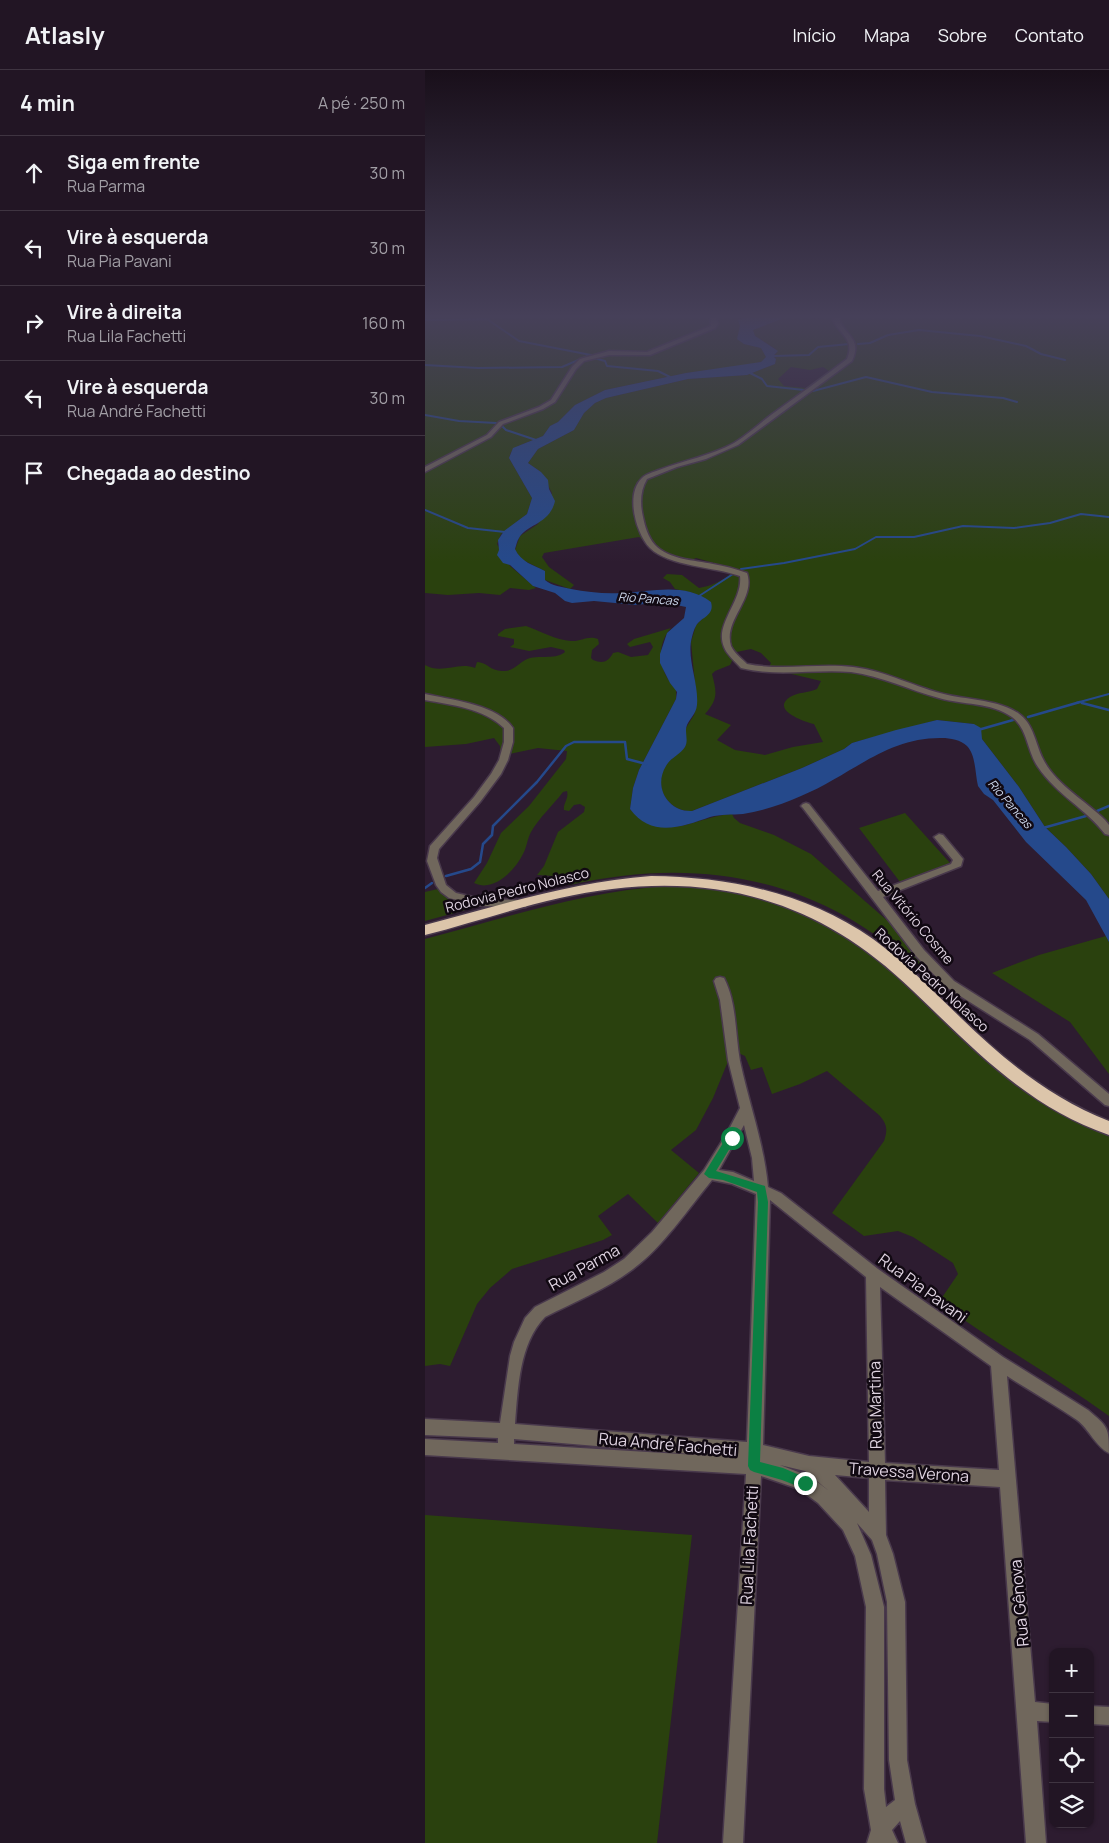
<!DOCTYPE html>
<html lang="pt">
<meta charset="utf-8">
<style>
:root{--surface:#221524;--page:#2a1e2c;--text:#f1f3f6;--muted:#a29fa6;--line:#3f3441}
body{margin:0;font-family:Manrope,sans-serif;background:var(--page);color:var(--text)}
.controls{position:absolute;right:15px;bottom:15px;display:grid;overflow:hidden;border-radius:10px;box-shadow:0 1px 4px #0004}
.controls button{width:45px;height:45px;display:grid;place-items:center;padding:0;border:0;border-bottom:1px solid var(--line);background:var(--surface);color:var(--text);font:25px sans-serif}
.stop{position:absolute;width:15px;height:15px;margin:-11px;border:4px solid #0b8043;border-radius:50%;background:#fff}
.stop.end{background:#0b8043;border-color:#fff;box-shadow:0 1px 5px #0008}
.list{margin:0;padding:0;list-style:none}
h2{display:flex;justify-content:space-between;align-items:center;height:65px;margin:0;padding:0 20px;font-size:21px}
h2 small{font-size:16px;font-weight:400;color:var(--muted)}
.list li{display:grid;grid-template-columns:32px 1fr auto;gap:15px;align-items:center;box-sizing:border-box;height:75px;padding:0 20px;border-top:1px solid var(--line)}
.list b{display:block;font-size:19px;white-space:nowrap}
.list p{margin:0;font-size:16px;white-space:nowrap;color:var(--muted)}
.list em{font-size:16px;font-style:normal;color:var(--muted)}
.icon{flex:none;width:28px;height:28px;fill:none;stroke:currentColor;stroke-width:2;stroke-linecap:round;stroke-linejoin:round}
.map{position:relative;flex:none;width:684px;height:1773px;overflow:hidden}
header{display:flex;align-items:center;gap:30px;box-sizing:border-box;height:70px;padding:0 25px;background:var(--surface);border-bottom:1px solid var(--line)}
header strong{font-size:24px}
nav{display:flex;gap:28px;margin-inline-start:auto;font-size:18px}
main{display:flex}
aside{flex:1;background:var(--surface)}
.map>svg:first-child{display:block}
.green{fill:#2a410e;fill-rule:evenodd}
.water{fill:#25498b}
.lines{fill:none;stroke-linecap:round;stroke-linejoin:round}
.stream-far1{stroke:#25498b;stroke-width:2}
.stream{stroke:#25498b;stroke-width:2.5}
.minor-casing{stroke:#49394c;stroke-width:3}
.highway-casing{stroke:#49394c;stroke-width:3}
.minor{fill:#70675c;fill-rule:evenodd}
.highway{fill:#dcc5aa;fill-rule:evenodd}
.route{fill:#0b8043}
.labels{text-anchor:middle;stroke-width:5;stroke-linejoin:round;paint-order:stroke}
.far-water-label{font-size:12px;font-style:italic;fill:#cdd8ec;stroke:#110912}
.street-label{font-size:14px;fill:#dfd3e1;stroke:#110912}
.near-street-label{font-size:16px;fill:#dfd3e1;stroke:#110912}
</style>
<header>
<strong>Atlasly</strong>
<nav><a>Início</a><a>Mapa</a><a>Sobre</a><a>Contato</a></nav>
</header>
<main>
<aside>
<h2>4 min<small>A pé · 250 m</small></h2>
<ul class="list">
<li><svg class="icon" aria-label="ahead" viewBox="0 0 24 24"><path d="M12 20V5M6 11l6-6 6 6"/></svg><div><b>Siga em frente</b><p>Rua Parma</p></div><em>30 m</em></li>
<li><svg class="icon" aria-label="left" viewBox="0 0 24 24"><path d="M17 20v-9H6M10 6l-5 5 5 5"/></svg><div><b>Vire à esquerda</b><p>Rua Pia Pavani</p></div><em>30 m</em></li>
<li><svg class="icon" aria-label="right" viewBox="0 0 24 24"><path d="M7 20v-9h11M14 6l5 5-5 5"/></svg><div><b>Vire à direita</b><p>Rua Lila Fachetti</p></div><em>160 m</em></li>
<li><svg class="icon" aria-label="left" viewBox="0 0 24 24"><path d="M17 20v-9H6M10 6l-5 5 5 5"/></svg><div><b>Vire à esquerda</b><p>Rua André Fachetti</p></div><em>30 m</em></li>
<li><svg class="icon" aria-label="arrive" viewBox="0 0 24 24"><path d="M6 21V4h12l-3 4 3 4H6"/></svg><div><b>Chegada ao destino</b></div></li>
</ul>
</aside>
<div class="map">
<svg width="684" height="1773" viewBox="0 0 684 1773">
<rect width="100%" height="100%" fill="#2d1c30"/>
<path class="green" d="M 0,245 L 309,245 L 312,246 L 315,256 L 313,269 L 319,274 L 336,278 L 341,287 L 338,291 L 329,294 L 261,303 L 180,320 L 150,335 L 133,352 L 125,356 L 118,366 L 93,376 L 86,382 L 84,388 L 107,428 L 102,444 L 76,464 L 72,474 L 85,496 L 111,518 L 104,520 L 85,518 L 75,525 L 54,523 L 23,525 L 0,523 Z
M 366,245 L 379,245 L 379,247 L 394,249 L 398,245 L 684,245 L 684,829 L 666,804 L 641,777 L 620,757 L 594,717 L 557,669 L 549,654 L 512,650 L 427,673 L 419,679 L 377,698 L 267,741 C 244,742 228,718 240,697 C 245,688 254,684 260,677 L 261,658 L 269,645 L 272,634 L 266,572 L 271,555 L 286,540 L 286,532 L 268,523 L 250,519 L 245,512 L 238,508 L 242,504 L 257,505 L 274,518 C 286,516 297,511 307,503 L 307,498 L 271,488 L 262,492 L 233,483 L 214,467 L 119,483 L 117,487 L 124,497 L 149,515 L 145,519 L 120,510 L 120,501 L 96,489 L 90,480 L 95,466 L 113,454 L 127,423 L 116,402 L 103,393 L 113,379 L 149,360 L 159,343 L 170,333 L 181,328 L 263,309 L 322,305 L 350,294 L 351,288 L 348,286 L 352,283 L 351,279 L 330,266 L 328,260 ZM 366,297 L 385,300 L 398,297 L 404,301 L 381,318 L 359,316 L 353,309 ZM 326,579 L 336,583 L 346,593 L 344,597 L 358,602 L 396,611 L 392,619 C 383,623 373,622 365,627 C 345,640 380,652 389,654 L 398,672 L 368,677 L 340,685 L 310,680 L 292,670 L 306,655 L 280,644 C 293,629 292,623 287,604 L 290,601 L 305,595 L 308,589 L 307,583 Z
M 101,556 C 115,561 131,570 146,571 C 156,572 162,565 173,569 L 174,574 L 167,580 L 166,588 L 168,590 C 178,594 183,592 188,583 L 193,582 L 206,587 L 223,585 L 228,577 L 225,572 L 205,577 L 202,574 L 209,569 L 246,558 C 230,576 234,603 251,619 L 251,629 L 214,700 L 208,718 L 205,739 C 240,775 268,747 307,744 L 309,748 L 315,753 L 349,765 L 386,784 L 496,880 L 510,895 L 496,902 C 396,808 276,785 144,815 L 129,806 L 112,805 L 119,796 L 133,762 L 159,742 L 160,737 L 155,734 L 149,735 L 144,741 L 139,740 C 138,733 144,729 142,721 L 138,722 C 128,735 114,748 106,762 C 102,769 102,777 98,784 C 90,800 69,823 49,813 L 62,793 L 76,763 L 104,736 L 141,689 L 142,681 L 113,678 L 75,686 L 75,676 L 69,668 L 41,674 L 0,677 L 0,595 C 17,605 33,591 50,598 L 52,592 C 62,592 65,601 77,601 C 90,602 94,591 105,588 C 116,585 130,590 140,582 L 139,580 L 126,577 L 104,581 L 85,577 L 89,574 L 89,569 L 73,566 L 73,564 L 80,559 Z
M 480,743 L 525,793 L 475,812 L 434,758 Z
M 243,816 L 273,817 L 330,824 L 423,863 L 617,1031 L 659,1055 L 684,1066 L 684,1346 C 629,1306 569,1273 514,1232 L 533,1204 L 528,1193 L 488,1167 L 473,1161 L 439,1166 L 407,1143 L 459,1071 C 463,1059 462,1054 454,1045 L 402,1001 L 375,1014 L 347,1024 L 337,997 L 326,1000 L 320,986 L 311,982 L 306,984 L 288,1028 L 271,1060 L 246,1080 L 274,1103 L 233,1153 L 203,1124 L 173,1146 L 187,1165 L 178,1170 L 87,1199 L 65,1218 L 52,1234 L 25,1296 L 15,1294 L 0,1296 L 0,869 C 80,848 160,821 243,816 Z
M 17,818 L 39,831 L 55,836 L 0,851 L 0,822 Z
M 681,866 L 684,872 L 684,1004 L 645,952 L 567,903 L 614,885 Z
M 0,1445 L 267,1465 L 232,1773 L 0,1773 Z"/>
<path class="water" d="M 330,245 L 366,245 L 328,260 L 330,266 L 353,281 L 348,286 L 351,289 L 350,294 L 322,305 L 263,309 L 181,328 L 170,333 L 159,343 L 149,360 L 113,379 L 103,393 L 116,402 L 123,410 L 124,419 L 130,431 C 125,454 102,454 94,468 C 92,471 91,476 90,479 C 96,492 108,495 120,501 L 120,510 C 127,516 137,517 146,519 C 162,522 179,524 196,523 C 227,522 259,512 286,532 C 290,546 276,547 271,556 C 269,559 268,563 267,567 C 261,588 274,613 272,635 C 271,644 265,648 262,655 C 259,662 264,670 260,677 C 255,685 245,688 241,696 C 228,717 243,742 267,741 L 377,698 L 419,679 L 427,673 L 471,660 L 512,650 L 549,654 L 556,658 L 557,669 L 594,717 L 620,757 L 641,777 L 666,804 L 684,829 L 684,872 L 661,830 L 601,772 L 568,730 L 559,724 L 553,716 C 550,704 551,685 542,676 C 536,670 525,668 517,668 C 461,667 425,706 376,726 C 358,734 338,741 318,744 C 307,745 296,744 285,747 C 257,757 226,768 205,739 L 208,718 L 214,700 L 251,629 L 252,622 L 245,613 L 235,593 L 235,584 L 242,563 L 259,548 L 261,537 L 237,532 L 211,535 L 169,531 L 147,533 L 140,531 L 130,523 L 108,516 L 85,495 L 78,493 L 72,485 L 74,480 L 73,470 L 79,461 L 102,444 L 107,428 L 84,388 L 88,378 L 118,366 L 125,356 L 133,352 L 150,335 L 180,320 L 261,303 L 336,292 L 341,287 L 336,278 L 319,274 L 312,269 L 315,256 L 313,250 Z"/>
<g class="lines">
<path class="stream-far1" d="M 56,245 L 94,271 L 166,285
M 0,250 L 64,249
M 433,274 L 445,273 L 463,265 L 494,260 L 555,266 L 601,276 L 616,284 L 640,290
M 348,286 L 384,285 L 393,277 L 424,274
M 169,288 L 180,291 L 182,296 L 233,301 L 247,308
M 0,295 L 53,298 L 137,297 L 165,285
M 325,303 L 337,309 L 342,316 L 379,320
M 388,321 L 441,307 L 507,322 L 578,328 L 592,332
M 0,345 L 34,351 L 71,353
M 77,356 L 81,360 L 111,370
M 0,440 L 43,458 L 80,462
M 316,499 L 359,493 L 430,479 L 451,467 L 489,467 L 538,456 L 589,458 L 625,453 L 656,444 L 684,447
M 271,528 L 308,504
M 651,633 L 684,624"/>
<path class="stream" d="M 657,633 L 684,640
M 603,647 L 655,632
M 553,660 L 588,650
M 672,741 L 684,736
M 618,758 L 661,746
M 21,806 L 46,799 L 55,792 L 58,774 L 67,765 L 68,756 L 112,712 L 141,676 L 149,672 L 200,672 L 202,689 L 221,694
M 0,818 L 7,813"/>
<g class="minor-casing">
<path id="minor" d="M 285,245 L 291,245 L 293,254 L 290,258 L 225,285 L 184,285 L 159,291 L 151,299 L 130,332 L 118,339 L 78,354 L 66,367 L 0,402 L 0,397 L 62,365 L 74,352 L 114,337 L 126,330 L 147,297 L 155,289 L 184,281 L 222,282 L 286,256 Z
M 412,245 L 417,245 L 414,250 C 422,267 437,269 427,291 L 313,375 L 281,389 L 252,397 L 222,409 C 215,421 215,434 218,447 C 220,457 223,467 230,475 C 245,490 269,490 288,494 C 300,496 311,499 322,503 C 331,529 298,550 306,576 C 309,583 317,589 322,594 C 357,601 393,593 428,597 C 462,601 491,618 523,625 C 546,630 573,630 593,643 C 609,654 610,673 618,689 C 631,715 661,731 680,750 L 684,755 L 684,765 L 680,764 C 661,739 631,724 613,697 C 602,682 603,659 587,647 C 566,632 537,635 514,628 C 484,620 457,606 426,602 C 389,599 353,607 316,598 C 310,591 302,585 299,577 C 289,554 318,531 315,506 C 290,497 243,496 225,478 C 211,464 200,424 217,408 C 221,404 229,402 234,400 C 259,390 286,386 309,373 C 322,365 334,354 346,345 C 371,327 397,308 422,289 C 430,269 416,266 408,250 Z
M 0,624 C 26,630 72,634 88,658 L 88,672 L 83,690 L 76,704 L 55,732 L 14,779 L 12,788 L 21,815 L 31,823 L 57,829 L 97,830 L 102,834 L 101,837 L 57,836 L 24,828 L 16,822 L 11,815 L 2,791 L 5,776 L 49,727 L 66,704 L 74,690 L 79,672 L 79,658 C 58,638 27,635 0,630 Z
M 381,733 L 384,734 L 453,821 L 526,794 L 528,790 L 509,767 L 514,764 L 518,765 L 538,789 L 536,796 L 458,827 L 499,880 L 529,911 L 613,964 L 684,1024 L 684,1036 L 680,1035 L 605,970 L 521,917 L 491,886 L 378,738 L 376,736 L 378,734 Z
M 295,907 L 299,908 C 312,933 310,964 315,991 C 324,1034 339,1073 343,1117 L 356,1123 L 453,1199 L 578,1287 L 663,1340 C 683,1357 684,1357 684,1383 C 671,1377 664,1359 652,1350 C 629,1334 605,1321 582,1306 L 610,1632 L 628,1634 L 628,1652 L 612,1651 L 621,1773 L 601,1773 L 575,1417 L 460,1410 L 461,1465 L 468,1484 L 480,1532 L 482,1690 L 490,1734 L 501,1773 L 481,1773 L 475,1751 L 467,1760 L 473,1773 L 442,1773 L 446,1760 L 439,1719 L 441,1537 L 430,1486 L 418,1460 L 393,1433 L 374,1419 L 336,1406 L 318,1773 L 298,1773 L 321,1404 L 0,1385 L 0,1369 L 73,1373 L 73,1368 L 0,1365 L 0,1349 L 75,1353 L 85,1286 L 89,1272 L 100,1248 L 110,1237 L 179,1202 L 199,1189 L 227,1162 L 279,1100 L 302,1063 L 315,1038 L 303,990 L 295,930 L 289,911 L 291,908 ZM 319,1055 L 327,1088 L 329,1111 L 308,1102 L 294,1100 ZM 287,1110 L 307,1114 L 331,1124 L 322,1372 L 90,1354 C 93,1318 94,1274 120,1247 C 149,1232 182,1219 208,1199 C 237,1178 264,1138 287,1110 ZM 345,1130 L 441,1207 L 444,1392 L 384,1386 L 338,1375 ZM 455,1217 L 566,1296 L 574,1400 L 460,1393 ZM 89,1369 L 289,1386 L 89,1374 ZM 355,1395 L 380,1401 L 404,1421 L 386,1407 ZM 410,1405 L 444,1408 L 444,1442 ZM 432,1453 L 447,1470 L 452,1484 L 462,1532 L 464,1690 L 470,1730 L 461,1737 L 459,1719 L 459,1537 L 446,1485 Z
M 665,1636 L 684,1637 L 684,1655 L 665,1654 Z"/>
</g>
<g class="highway-casing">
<path id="highway" d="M 226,806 C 305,807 382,823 448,869 C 480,892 508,921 536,948 C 580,991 626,1028 684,1051 L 684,1065 C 601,1036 549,979 487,920 C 402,837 306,805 187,819 C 124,826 62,849 0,865 L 0,855 C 75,835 148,812 226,806 Z"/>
</g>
<use href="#minor" class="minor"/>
<use href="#highway" class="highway"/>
</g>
<linearGradient id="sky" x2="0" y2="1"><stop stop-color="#190f1a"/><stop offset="0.5" stop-color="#464059"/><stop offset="1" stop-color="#464059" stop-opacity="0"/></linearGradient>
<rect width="684" height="493" fill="url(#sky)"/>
<path class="route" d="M 307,1064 L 311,1068 L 291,1101 L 340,1116 L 343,1132 L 335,1392 L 358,1398 L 384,1409 L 385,1413 L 384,1417 L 380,1419 L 357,1410 L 329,1402 L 325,1400 L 323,1396 L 333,1132 L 332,1122 L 298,1110 L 284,1108 L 279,1104 L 303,1065 Z"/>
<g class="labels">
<g class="far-water-label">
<text transform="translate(223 529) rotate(4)" y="4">Rio Pancas</text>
<text transform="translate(585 734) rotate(49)" y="4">Rio Pancas</text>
</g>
<g class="street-label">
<text transform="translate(92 820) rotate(-14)" y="5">Rodovia Pedro Nolasco</text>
<text transform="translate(488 847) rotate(50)" y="5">Rua Vitório Cosme</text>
<text transform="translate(507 910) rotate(42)" y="5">Rodovia Pedro Nolasco</text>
</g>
<g class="near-street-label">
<text transform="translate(159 1197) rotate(-29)" y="6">Rua Parma</text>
<text transform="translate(498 1218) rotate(36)" y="6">Rua Pia Pavani</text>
<text transform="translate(450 1335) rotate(-91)" y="6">Rua Martina</text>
<text transform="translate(243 1374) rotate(5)" y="6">Rua André Fachetti</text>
<text transform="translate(484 1402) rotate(4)" y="6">Travessa Verona</text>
<text transform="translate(324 1475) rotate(-87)" y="6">Rua Lila Fachetti</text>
<text transform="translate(594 1533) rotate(-95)" y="6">Rua Gênova</text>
</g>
</g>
</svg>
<div class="controls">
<button>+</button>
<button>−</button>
<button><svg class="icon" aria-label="locate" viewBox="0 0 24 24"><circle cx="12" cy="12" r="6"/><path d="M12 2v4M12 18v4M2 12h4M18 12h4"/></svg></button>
<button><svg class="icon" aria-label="layers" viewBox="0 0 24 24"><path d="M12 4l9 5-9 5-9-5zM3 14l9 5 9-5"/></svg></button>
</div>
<div class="stop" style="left:307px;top:1068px"></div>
<div class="stop end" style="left:380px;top:1413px"></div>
</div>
</main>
